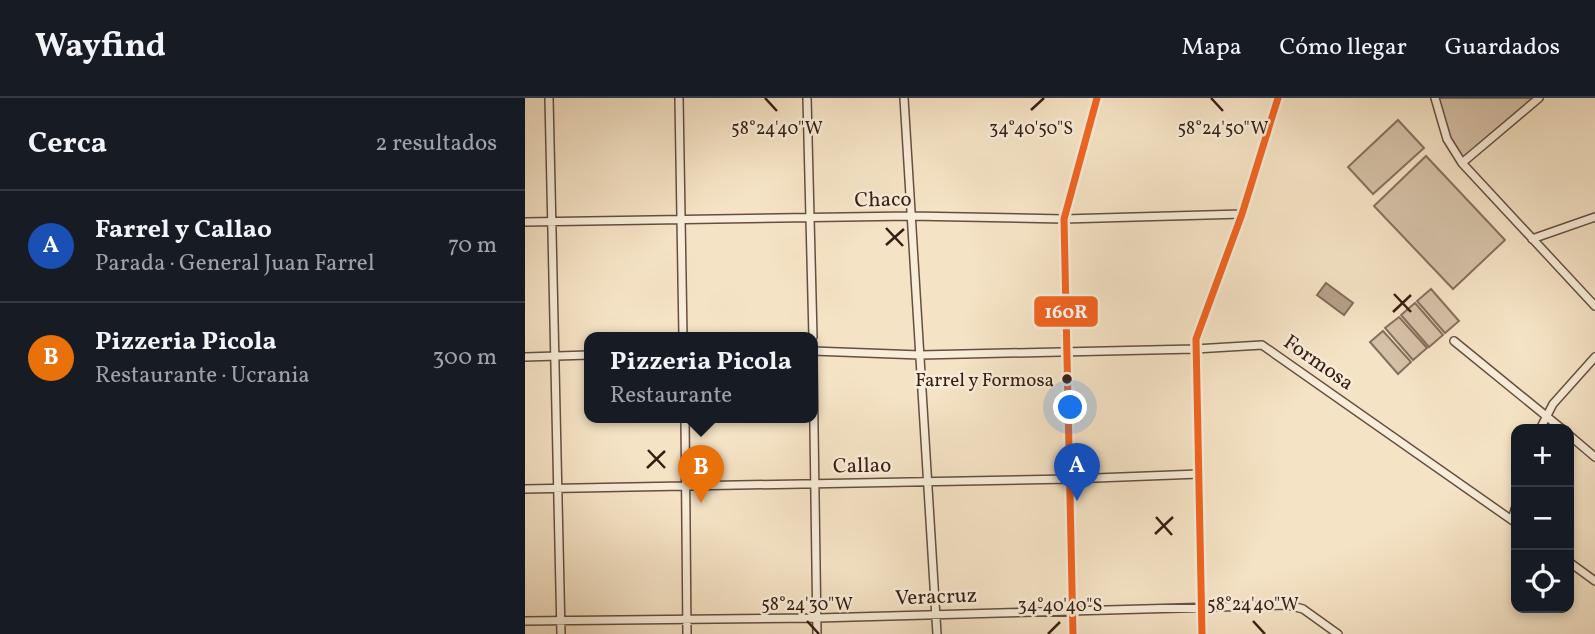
<!DOCTYPE html>
<html lang="es">
<meta charset="utf-8">
<style>
:root{--surface:#171b24;--page:#20242c;--text:#f1f3f6;--muted:#9ea1a6;--line:#363941;--accent:#ea580c}
body{margin:0;font-family:Vollkorn,serif;background:var(--page);color:var(--text)}
.controls{position:absolute;right:21px;bottom:21px;display:grid;overflow:hidden;border-radius:14px;box-shadow:0 4px 10px #0003}
.controls button{width:63px;height:63px;display:grid;place-items:center;padding:0;border:0;border-bottom:2px solid var(--line);background:var(--surface);color:var(--text);font:35px sans-serif}
.you{position:absolute;left:546px;top:310px;width:24px;height:24px;margin:-18px;border:5px solid #fff;border-radius:50%;background:#1a73e8;box-shadow:0 0 0 10px #1a73e833}
.badge{display:grid;place-items:center;width:46px;height:46px;border-radius:50%;background:var(--accent);color:#fff;font-size:23px;font-weight:700}
.pin{position:absolute;translate:-50% -58px;filter:drop-shadow(0 2px 4px #0008)}
.pin::after{content:'';position:absolute;top:37px;width:24px;height:21px;background:inherit;clip-path:polygon(0 0,100% 0,50% 100%)}
.popup{position:absolute;left:59px;top:234px;width:234px;height:91px;box-sizing:border-box;display:grid;place-content:center;border-radius:14px;background:var(--surface);filter:drop-shadow(0 2px 5px #0005);font-size:23px;white-space:nowrap;color:var(--muted)}
.popup b{font-size:26px;color:var(--text)}
.popup::after{content:'';position:absolute;left:50%;top:100%;margin-left:-14px;border:14px solid transparent;border-top-color:var(--surface)}
.list{margin:0;padding:0;list-style:none}
h2{display:flex;justify-content:space-between;align-items:center;height:91px;margin:0;padding:0 28px;font-size:30px}
h2 small{font-size:23px;font-weight:400;color:var(--muted)}
.list li{display:grid;grid-template-columns:46px 1fr auto;gap:21px;align-items:center;box-sizing:border-box;height:112px;padding:0 28px;border-top:2px solid var(--line)}
.list b{display:block;font-size:26px;white-space:nowrap}
.list p{margin:0;font-size:23px;white-space:nowrap;color:var(--muted)}
.list em{font-size:23px;font-style:normal;color:var(--muted)}
.icon{flex:none;width:38px;height:38px;fill:none;stroke:currentColor;stroke-width:2;stroke-linecap:round;stroke-linejoin:round}
.map{position:relative;flex:none;width:1070px;height:536px;overflow:hidden}
header{display:flex;align-items:center;gap:42px;box-sizing:border-box;height:98px;padding:0 35px;background:var(--surface);border-bottom:2px solid var(--line)}
header strong{font-size:33px}
nav{display:flex;gap:38px;margin-inline-start:auto;font-size:24px}
main{display:flex}
aside{flex:1;background:var(--surface)}
.map>svg:first-child{display:block}
.green{fill:#d5c1a7;stroke:#866f5d;stroke-width:2}
.water{fill:#b4a088;stroke:#826c59;stroke-width:2}
.lines{fill:none;stroke-linecap:round;stroke-linejoin:round}
.minor-casing{stroke:#664e40;stroke-width:10}
.minor{stroke:#f8edd9;stroke-width:7}
.bus-1-casing{stroke:#f8edd9;stroke-width:12}
.bus-1{stroke:#f26522;stroke-width:7}
.ticks{fill:none;stroke:#371d13;stroke-width:2.5}
.bus-dot{fill:#371d13;stroke:#f8edd9;stroke-width:2.5}
.labels{text-anchor:middle;stroke-width:5;stroke-linejoin:round;paint-order:stroke}
.bus-label{font-size:19px;fill:#371d13;stroke:#f8edd9;text-anchor:end}
.street-label{font-size:21px;fill:#371d13;stroke:#f8edd9}
.ticks-label{font-size:18px;text-anchor:middle;fill:#371d13;stroke:#f8edd9;stroke-width:5;stroke-linejoin:round;paint-order:stroke}
.line-badge{stroke:#f8edd9;stroke-width:2.5}
.badge-label{font-size:19px;text-anchor:middle;font-weight:bold;fill:#fff}
</style>
<header>
<strong>Wayfind</strong>
<nav><a>Mapa</a><a>Cómo llegar</a><a>Guardados</a></nav>
</header>
<main>
<aside>
<h2>Cerca<small>2 resultados</small></h2>
<ul class="list">
<li><span class="badge" style="background:#1a4fb4">A</span><div><b>Farrel y Callao</b><p>Parada · General Juan Farrel</p></div><em>70 m</em></li>
<li><span class="badge" style="background:#e8710a">B</span><div><b>Pizzeria Picola</b><p>Restaurante · Ucrania</p></div><em>300 m</em></li>
</ul>
</aside>
<div class="map">
<svg width="1070" height="536" viewBox="0 0 1070 536">
<rect width="100%" height="100%" fill="#f5e3c5"/>
<filter id="stains"><feTurbulence type="fractalNoise" baseFrequency=".00286" numOctaves="4"/><feColorMatrix values="0 0 0 0 .2 0 0 0 0 .09 0 0 0 0 .02 0 0 0 .5 -.17"/></filter>
<radialGradient id="worn" r=".72"><stop offset=".6" stop-color="#630" stop-opacity="0"/><stop offset="1" stop-color="#630" stop-opacity=".3"/></radialGradient>
<path class="green" d="M 910,0 L 1014,0 L 937,65 L 929,54 Z
M 873,22 L 899,50 L 848,96 L 823,69 Z
M 901,58 L 980,142 L 928,191 L 849,108 Z
M 906,191 L 934,223 L 920,235 L 892,203 Z
M 890,205 L 918,237 L 904,249 L 876,217 Z
M 874,219 L 902,250 L 888,262 L 860,230 Z
M 858,233 L 886,264 L 873,276 L 845,244 Z"/>
<path class="water" d="M 801,185 L 828,205 L 819,217 L 792,197 Z"/>
<g class="lines">
<g class="minor-casing">
<path id="minor" d="M 24,0 L 36,536
M 154,0 L 158,239
M 282,0 L 288,239
M 379,0 L 412,536
M 910,0 L 922,41 L 937,65 L 1070,208
M 937,65 L 1014,0
M 0,124 L 385,118 L 539,121 L 717,116
M 1007,141 L 1070,119
M 929,243 L 1037,331
M 288,253 L 395,257 L 670,251 L 737,247 L 991,425
M 0,259 L 64,257
M 288,261 L 292,536
M 160,319 L 162,536
M 1015,331 L 1028,306 L 1070,259
M 1044,337 L 1070,359
M 0,391 L 545,381 L 674,376
M 987,422 L 991,408
M 1044,464 L 1070,483
M 0,523 L 292,520 L 763,507 L 778,511 L 813,536
M 548,536 L 539,121 L 572,0
M 677,536 L 671,241 L 717,116 L 753,0"/>
</g>
<use href="#minor" class="minor"/>
<g class="bus-1-casing">
<path id="bus-1" d="M 548,536 L 539,121 L 572,0
M 677,536 L 671,241 L 717,116 L 753,0"/>
</g>
<use href="#bus-1" class="bus-1"/>
</g>
<path class="ticks" d="M 240,0 L 252,13M 686,0 L 698,13M 506,12 L 519,0M 361,130 L 378,148M 361,147 L 379,131M 869,196 L 886,214M 868,214 L 886,197M 123,352 L 140,370M 122,370 L 140,353M 631,419 L 647,437M 630,436 L 648,419M 282,523 L 294,536M 728,523 L 740,536M 523,536 L 535,524"/>
<circle class="bus-dot" cx="542" cy="281" r="6"/>
<g class="labels">
<g class="bus-label">
<text x="529" y="288">Farrel y Formosa</text>
</g>
<g class="street-label">
<text transform="translate(358 101) rotate(-1)" y="7">Chaco</text>
<text transform="translate(794 264) rotate(35)" y="7">Formosa</text>
<text transform="translate(337 367) rotate(-1)" y="7">Callao</text>
<text transform="translate(411 498) rotate(-2)" y="7">Veracruz</text>
</g>
</g>
<g class="ticks-label">
<text x="506" y="36">34°40'50"S</text>
<text x="252" y="36">58°24'40"W</text>
<text x="698" y="36">58°24'50"W</text>
<text x="282" y="512">58°24'30"W</text>
<text x="728" y="512">58°24'40"W</text>
<text x="535" y="513">34°40'40"S</text>
</g>
<rect class="line-badge" x="508" y="197" width="66" height="33" rx="7" fill="#f26522"/>
<g class="badge-label">
<text x="541" y="220">160R</text>
</g>
<rect width="100%" height="100%" filter="url(#stains)"/>
<rect width="100%" height="100%" fill="url(#worn)"/>
</svg>
<div class="controls">
<button>+</button>
<button>−</button>
<button><svg class="icon" aria-label="locate" viewBox="0 0 24 24"><circle cx="12" cy="12" r="6"/><path d="M12 2v4M12 18v4M2 12h4M18 12h4"/></svg></button>
</div>
<div class="you"></div>
<div class="pin badge" style="left:552px;top:403px;background:#1a4fb4">A</div>
<div class="pin badge" style="left:176px;top:405px;background:#e8710a">B</div>
<div class="popup"><b>Pizzeria Picola</b>Restaurante</div>
</div>
</main>
